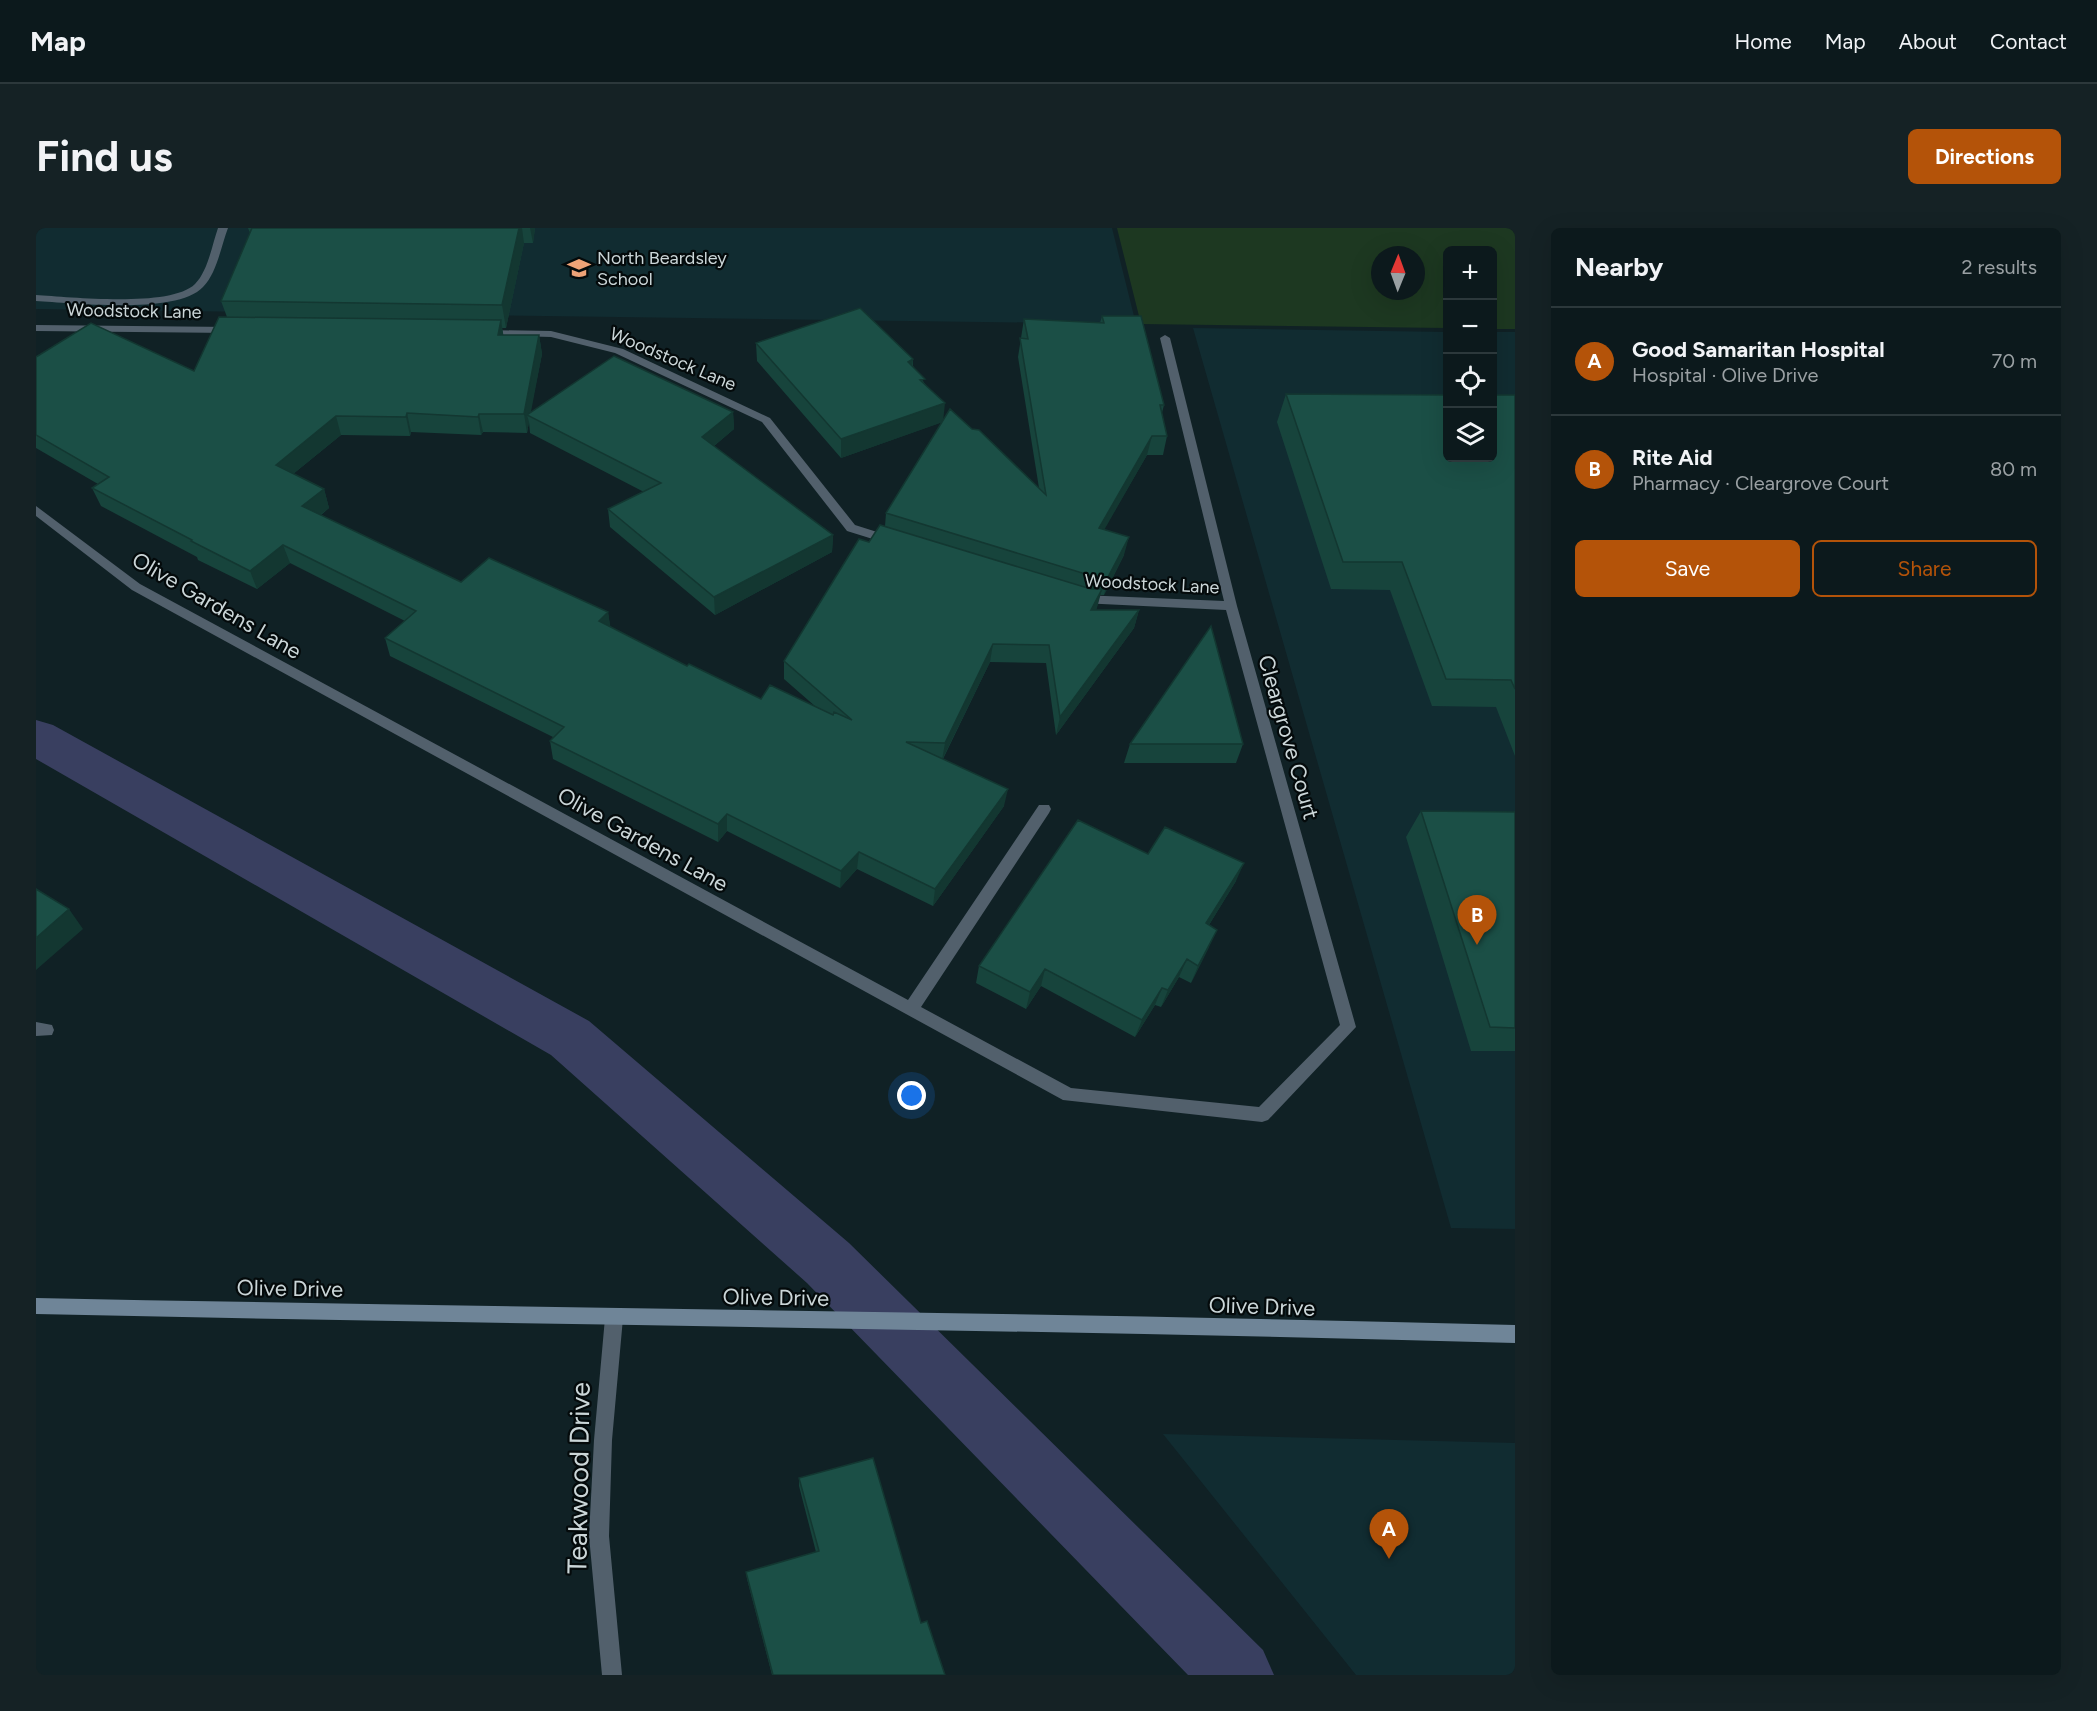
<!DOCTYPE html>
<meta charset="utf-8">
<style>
:root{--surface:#0c191c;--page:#152225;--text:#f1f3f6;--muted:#9aa0a3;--line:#2c383b;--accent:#b45309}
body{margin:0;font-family:Figtree,sans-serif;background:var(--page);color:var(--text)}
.controls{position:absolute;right:18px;top:18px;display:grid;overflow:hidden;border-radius:9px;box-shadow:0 6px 24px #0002}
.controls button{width:54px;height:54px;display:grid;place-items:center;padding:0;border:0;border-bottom:2px solid var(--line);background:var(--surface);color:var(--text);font:30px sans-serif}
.compass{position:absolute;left:1335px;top:18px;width:54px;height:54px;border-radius:50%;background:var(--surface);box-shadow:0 6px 24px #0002;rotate:1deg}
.you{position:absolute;left:876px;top:868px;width:21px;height:21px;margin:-15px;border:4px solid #fff;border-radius:50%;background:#1a73e8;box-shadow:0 0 0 9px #1a73e833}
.badge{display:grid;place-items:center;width:39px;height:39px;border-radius:50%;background:var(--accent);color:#fff;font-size:20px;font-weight:700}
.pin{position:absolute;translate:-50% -50px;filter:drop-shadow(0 2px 3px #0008)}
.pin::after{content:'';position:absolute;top:32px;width:21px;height:18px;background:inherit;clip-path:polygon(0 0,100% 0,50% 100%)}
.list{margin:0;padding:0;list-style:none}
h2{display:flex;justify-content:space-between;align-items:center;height:78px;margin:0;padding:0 24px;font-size:26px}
h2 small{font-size:20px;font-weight:400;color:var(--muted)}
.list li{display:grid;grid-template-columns:39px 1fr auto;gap:18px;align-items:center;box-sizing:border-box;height:108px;padding:0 24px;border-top:2px solid var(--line)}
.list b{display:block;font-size:22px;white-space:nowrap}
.list p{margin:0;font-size:20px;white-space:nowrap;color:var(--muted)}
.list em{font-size:20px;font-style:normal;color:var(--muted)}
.actions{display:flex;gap:12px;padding:18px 24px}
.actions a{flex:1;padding:14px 0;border:2px solid var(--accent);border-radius:9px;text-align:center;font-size:21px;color:var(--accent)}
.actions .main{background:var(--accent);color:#fff}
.icon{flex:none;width:33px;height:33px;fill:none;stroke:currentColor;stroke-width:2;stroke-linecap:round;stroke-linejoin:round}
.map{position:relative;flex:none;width:1479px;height:1447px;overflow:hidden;border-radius:9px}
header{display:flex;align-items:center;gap:36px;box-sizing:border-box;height:84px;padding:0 30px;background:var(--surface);border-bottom:2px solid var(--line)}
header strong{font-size:28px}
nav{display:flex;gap:33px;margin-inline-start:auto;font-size:21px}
.intro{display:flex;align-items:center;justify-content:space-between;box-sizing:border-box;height:144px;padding:0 36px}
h1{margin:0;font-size:42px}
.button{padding:15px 27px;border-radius:9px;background:var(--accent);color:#fff;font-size:21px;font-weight:700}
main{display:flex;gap:36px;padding:0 36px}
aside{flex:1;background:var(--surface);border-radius:9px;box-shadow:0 6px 24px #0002}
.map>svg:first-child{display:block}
.built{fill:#112c31}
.green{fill:#1d3821;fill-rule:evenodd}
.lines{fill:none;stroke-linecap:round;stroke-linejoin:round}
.canal{fill:#393f60;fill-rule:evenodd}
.lane{fill:#52606c;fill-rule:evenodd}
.street{fill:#52606c;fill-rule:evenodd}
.secondary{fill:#6f8598;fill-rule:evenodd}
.wall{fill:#17443c}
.shaded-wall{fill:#133731}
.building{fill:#1b4f46;stroke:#133731;stroke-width:1.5}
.labels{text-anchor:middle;stroke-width:4.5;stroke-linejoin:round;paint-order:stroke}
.far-poi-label{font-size:18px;fill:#cbd6d8;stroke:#040a0b;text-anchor:start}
.far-street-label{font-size:18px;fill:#cbd6d8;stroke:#040a0b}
.street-label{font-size:22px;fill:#cbd6d8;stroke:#040a0b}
.near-street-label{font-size:27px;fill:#cbd6d8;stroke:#040a0b}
</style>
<header>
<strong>Map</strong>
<nav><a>Home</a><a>Map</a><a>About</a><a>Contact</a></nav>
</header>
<div class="intro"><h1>Find us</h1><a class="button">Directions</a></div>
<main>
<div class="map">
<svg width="1479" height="1447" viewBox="0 0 1479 1447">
<rect width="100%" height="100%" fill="#102125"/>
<path class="built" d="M 0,0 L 1076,0 L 1100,96 L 0,81 Z
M 1157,100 L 1411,104 L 1412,230 L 1456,230 L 1457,104 L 1479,104 L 1479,1001 L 1415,1000 Z
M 1127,1206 L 1479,1215 L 1479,1447 L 1320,1447 Z"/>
<path class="green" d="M 1081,0 L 1479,0 L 1479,101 L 1457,101 L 1456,22 L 1412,22 L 1411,100 L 1105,96 ZM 1344,27 L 1380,27 L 1380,63 L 1344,63 Z"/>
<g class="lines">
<path class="canal" d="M 0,492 L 17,497 L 553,793 L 813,1015 L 1227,1422 L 1238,1447 L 1152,1447 L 771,1055 L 515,827 L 0,531 Z"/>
<path class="lane" d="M 182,0 L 192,0 C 185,18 181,45 167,59 C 141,87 37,75 0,73 L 0,67 C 34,69 135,80 159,56 C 172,43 176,17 182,0 Z
M 0,794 L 16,797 L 18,802 L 16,807 L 0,808 Z"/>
<path class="street" d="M 0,97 L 196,99 L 201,102 L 196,105 L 0,103 Z
M 448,102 L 515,103 L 587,121 L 734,190 L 819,297 L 860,310 L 862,313 L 856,317 L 811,303 L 726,194 L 579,125 L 515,109 L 444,107 L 444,103 Z
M 1129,107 L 1134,110 L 1201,378 L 1320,799 L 1232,892 L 1226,894 L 1027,872 L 96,362 L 0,288 L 0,278 L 104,356 L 872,772 L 1003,577 L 1013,577 L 1015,581 L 1013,585 L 885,779 L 1035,860 L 1223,879 L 1304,797 L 1190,382 L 1045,375 L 1039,371 L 1045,367 L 1188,373 L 1124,110 Z
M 578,1081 L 584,1084 L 587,1090 L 576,1212 L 573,1308 L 586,1447 L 566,1447 L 553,1308 L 558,1212 L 569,1090 L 572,1084 Z"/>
<path class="secondary" d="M 0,1070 C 493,1080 986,1084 1479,1097 L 1479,1115 C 986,1101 493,1097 0,1086 Z"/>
</g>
<path class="wall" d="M 212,0 L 499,0 L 497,15 L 488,15 L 470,100 L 466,100 L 467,107 L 503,107 L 506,126 L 494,185 L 697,184 L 698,201 L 678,218 L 797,307 L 796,324 L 679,387 L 574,299 L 572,281 L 608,264 L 494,205 L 493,194 L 491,205 L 447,204 L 445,207 L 375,204 L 374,208 L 305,207 L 257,246 L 288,261 L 293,280 L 285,287 L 425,354 L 572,384 L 574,399 L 651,438 L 725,471 L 780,479 L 748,451 L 748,433 L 833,314 L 849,298 L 850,285 L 906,194 L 805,230 L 721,133 L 720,115 L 877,131 L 877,138 L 889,156 L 907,193 L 936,201 L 1003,260 L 982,129 L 988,91 L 1064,95 L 1066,88 L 1128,177 L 1126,185 L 1131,208 L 1127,227 L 1111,227 L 1068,301 L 1088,327 L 1068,367 L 1064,367 L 1060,382 L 1103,382 L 1098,400 L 1020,507 L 1010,435 L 954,434 L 907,531 L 968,578 L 897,678 L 821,641 L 804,660 L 691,603 L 682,614 L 517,531 L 514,513 L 517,509 L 354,428 L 349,410 L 369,393 L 254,335 L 221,361 L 162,332 L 161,329 L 65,278 L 56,260 L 62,256 L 0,220 L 0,129 L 158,143 L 191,89 L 185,73 L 214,5 Z
M 1250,166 L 1479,167 L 1479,528 L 1460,479 L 1396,478 L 1354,362 L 1295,361 L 1241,194 Z
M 1094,516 L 1207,516 L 1200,535 L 1088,535 Z
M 1385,583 L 1479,584 L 1479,823 L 1435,823 L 1370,609 Z
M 1112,626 L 1200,653 L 1173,697 L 1173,719 L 1155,755 L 1143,749 L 1125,779 L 1119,777 L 1099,809 L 1005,758 L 990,781 L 940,755 L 943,738 Z
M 763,1250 L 885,1395 L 909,1447 L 736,1447 L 711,1351 L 710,1344 L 780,1324 L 763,1258 Z"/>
<path class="shaded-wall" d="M 483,0 L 486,0 L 488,15 L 470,100 L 466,77 Z
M 494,0 L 499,0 L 497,15 Z
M 465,92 L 468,111 L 462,107 Z
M 503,107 L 506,126 L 494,189 L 491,187 L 493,194 L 491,205 L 488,186 Z
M 877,131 L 875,150 L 872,134 Z
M 909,175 L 907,194 L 805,230 L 805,211 Z
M 697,184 L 698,201 L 667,227 L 666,209 Z
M 371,185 L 375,204 L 374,208 L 370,189 Z
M 443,186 L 447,204 L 445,207 L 442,189 Z
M 300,188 L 305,207 L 246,255 L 240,237 Z
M 1116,208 L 1111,227 L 1059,318 L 1063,300 Z
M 288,261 L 293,280 L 272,296 L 266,278 Z
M 797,307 L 796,324 L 679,387 L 678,369 Z
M 1093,309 L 1088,327 L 1068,367 L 1072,349 Z
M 247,317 L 254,335 L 221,361 L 214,343 Z
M 1066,361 L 1061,380 L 1051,400 L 1055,382 Z
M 1103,382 L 1098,400 L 1020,507 L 1024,489 Z
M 572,384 L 575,402 L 563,393 Z
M 957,416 L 954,434 L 906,532 L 909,515 Z
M 972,561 L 968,578 L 897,678 L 899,661 Z
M 691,586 L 691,603 L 682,614 L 682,596 Z
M 823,624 L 821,641 L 804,660 L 805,643 Z
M 1208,635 L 1200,653 L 1163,713 L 1170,695 Z
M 33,681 L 47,701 L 0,742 L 0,710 Z
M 1181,702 L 1173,719 L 1155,755 L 1162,738 Z
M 1151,731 L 1143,749 L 1125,779 L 1132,762 Z
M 1009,741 L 1005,758 L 990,781 L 994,764 Z
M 1126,760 L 1119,777 L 1099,809 L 1106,792 Z"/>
<path class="building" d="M 216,0 L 483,0 L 466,77 L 185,73 Z
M 824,80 L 877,131 L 872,134 L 889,151 L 884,152 L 909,175 L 805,211 L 720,115 Z
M 1066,88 L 1105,88 L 1128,177 L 1124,177 L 1131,208 L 1116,208 L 1063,300 L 1093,309 L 1072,349 L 1056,348 L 850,285 L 914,181 L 936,201 L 943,202 L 1010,267 L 984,110 L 992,111 L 988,91 L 1068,95 Z
M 183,89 L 465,92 L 462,107 L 503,107 L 488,186 L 443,186 L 442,189 L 371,185 L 370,189 L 300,188 L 240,237 L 288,261 L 266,278 L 425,354 L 453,330 L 572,384 L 563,393 L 651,438 L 653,436 L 725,471 L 734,457 L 797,487 L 798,484 L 816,492 L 748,433 L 823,311 L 833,314 L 844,297 L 1055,361 L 1066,361 L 1055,382 L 1103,382 L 1024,489 L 1013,417 L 957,416 L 909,515 L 870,514 L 972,561 L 899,661 L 823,624 L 805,643 L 691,586 L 682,596 L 514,513 L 528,499 L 349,410 L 380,383 L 247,317 L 214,343 L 155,313 L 156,312 L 56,260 L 73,249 L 0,207 L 0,129 L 55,95 L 158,143 Z
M 578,128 L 697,184 L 666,209 L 797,307 L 678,369 L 572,281 L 625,255 L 491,187 Z
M 1250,166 L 1412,167 L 1412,230 L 1456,230 L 1456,167 L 1479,167 L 1479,461 L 1475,452 L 1410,451 L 1366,334 L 1307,334 Z
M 1175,398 L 1207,516 L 1094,516 Z
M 1385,583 L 1479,584 L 1479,800 L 1454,799 Z
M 1042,592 L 1112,626 L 1129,599 L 1208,635 L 1170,695 L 1181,702 L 1162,738 L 1151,731 L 1132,762 L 1126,760 L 1106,792 L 1009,741 L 994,764 L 943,738 Z
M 0,661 L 33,681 L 0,710 Z
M 837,1230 L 885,1395 L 891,1393 L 909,1447 L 737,1447 L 710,1344 L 783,1323 L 763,1250 Z"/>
<defs>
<g id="school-bare" transform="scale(1.8)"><path d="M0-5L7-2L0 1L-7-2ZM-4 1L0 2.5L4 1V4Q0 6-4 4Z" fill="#efa377" stroke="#040a0b" stroke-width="2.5" paint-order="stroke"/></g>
</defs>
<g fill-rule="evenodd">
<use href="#school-bare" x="543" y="40"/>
</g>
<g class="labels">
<g class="far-poi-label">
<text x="561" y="36">North Beardsley<tspan x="561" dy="21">School</tspan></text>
</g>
<g class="far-street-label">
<text transform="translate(98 83) rotate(1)" y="6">Woodstock Lane</text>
<text transform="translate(637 131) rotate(23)" y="6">Woodstock Lane</text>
<text transform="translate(1116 356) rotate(3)" y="6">Woodstock Lane</text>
</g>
<g class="street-label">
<text transform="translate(181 377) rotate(30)" y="8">Olive Gardens Lane</text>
<text transform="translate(1253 509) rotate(74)" y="8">Cleargrove Court</text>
<text transform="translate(607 611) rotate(29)" y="8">Olive Gardens Lane</text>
<text transform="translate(254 1060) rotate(1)" y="8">Olive Drive</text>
<text transform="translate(740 1069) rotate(1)" y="8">Olive Drive</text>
<text transform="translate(1226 1078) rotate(2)" y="8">Olive Drive</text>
</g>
<g class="near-street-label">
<text transform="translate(543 1250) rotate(-89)" y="9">Teakwood Drive</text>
</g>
</g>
</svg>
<div class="controls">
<button>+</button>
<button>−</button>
<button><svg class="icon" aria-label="locate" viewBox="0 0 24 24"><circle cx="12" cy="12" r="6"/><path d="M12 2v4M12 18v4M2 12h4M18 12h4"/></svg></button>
<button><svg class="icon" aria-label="layers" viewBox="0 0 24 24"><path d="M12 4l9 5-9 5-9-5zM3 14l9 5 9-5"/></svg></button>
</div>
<svg class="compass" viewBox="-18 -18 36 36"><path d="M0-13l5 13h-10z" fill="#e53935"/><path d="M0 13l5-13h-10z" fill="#9aa0a3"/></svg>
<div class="you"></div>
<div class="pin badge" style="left:1353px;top:1331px">A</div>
<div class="pin badge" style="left:1441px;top:717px">B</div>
</div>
<aside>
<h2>Nearby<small>2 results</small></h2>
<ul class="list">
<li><span class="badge">A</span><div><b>Good Samaritan Hospital</b><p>Hospital · Olive Drive</p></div><em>70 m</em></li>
<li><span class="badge">B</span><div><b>Rite Aid</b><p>Pharmacy · Cleargrove Court</p></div><em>80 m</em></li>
</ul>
<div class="actions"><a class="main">Save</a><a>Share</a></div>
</aside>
</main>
